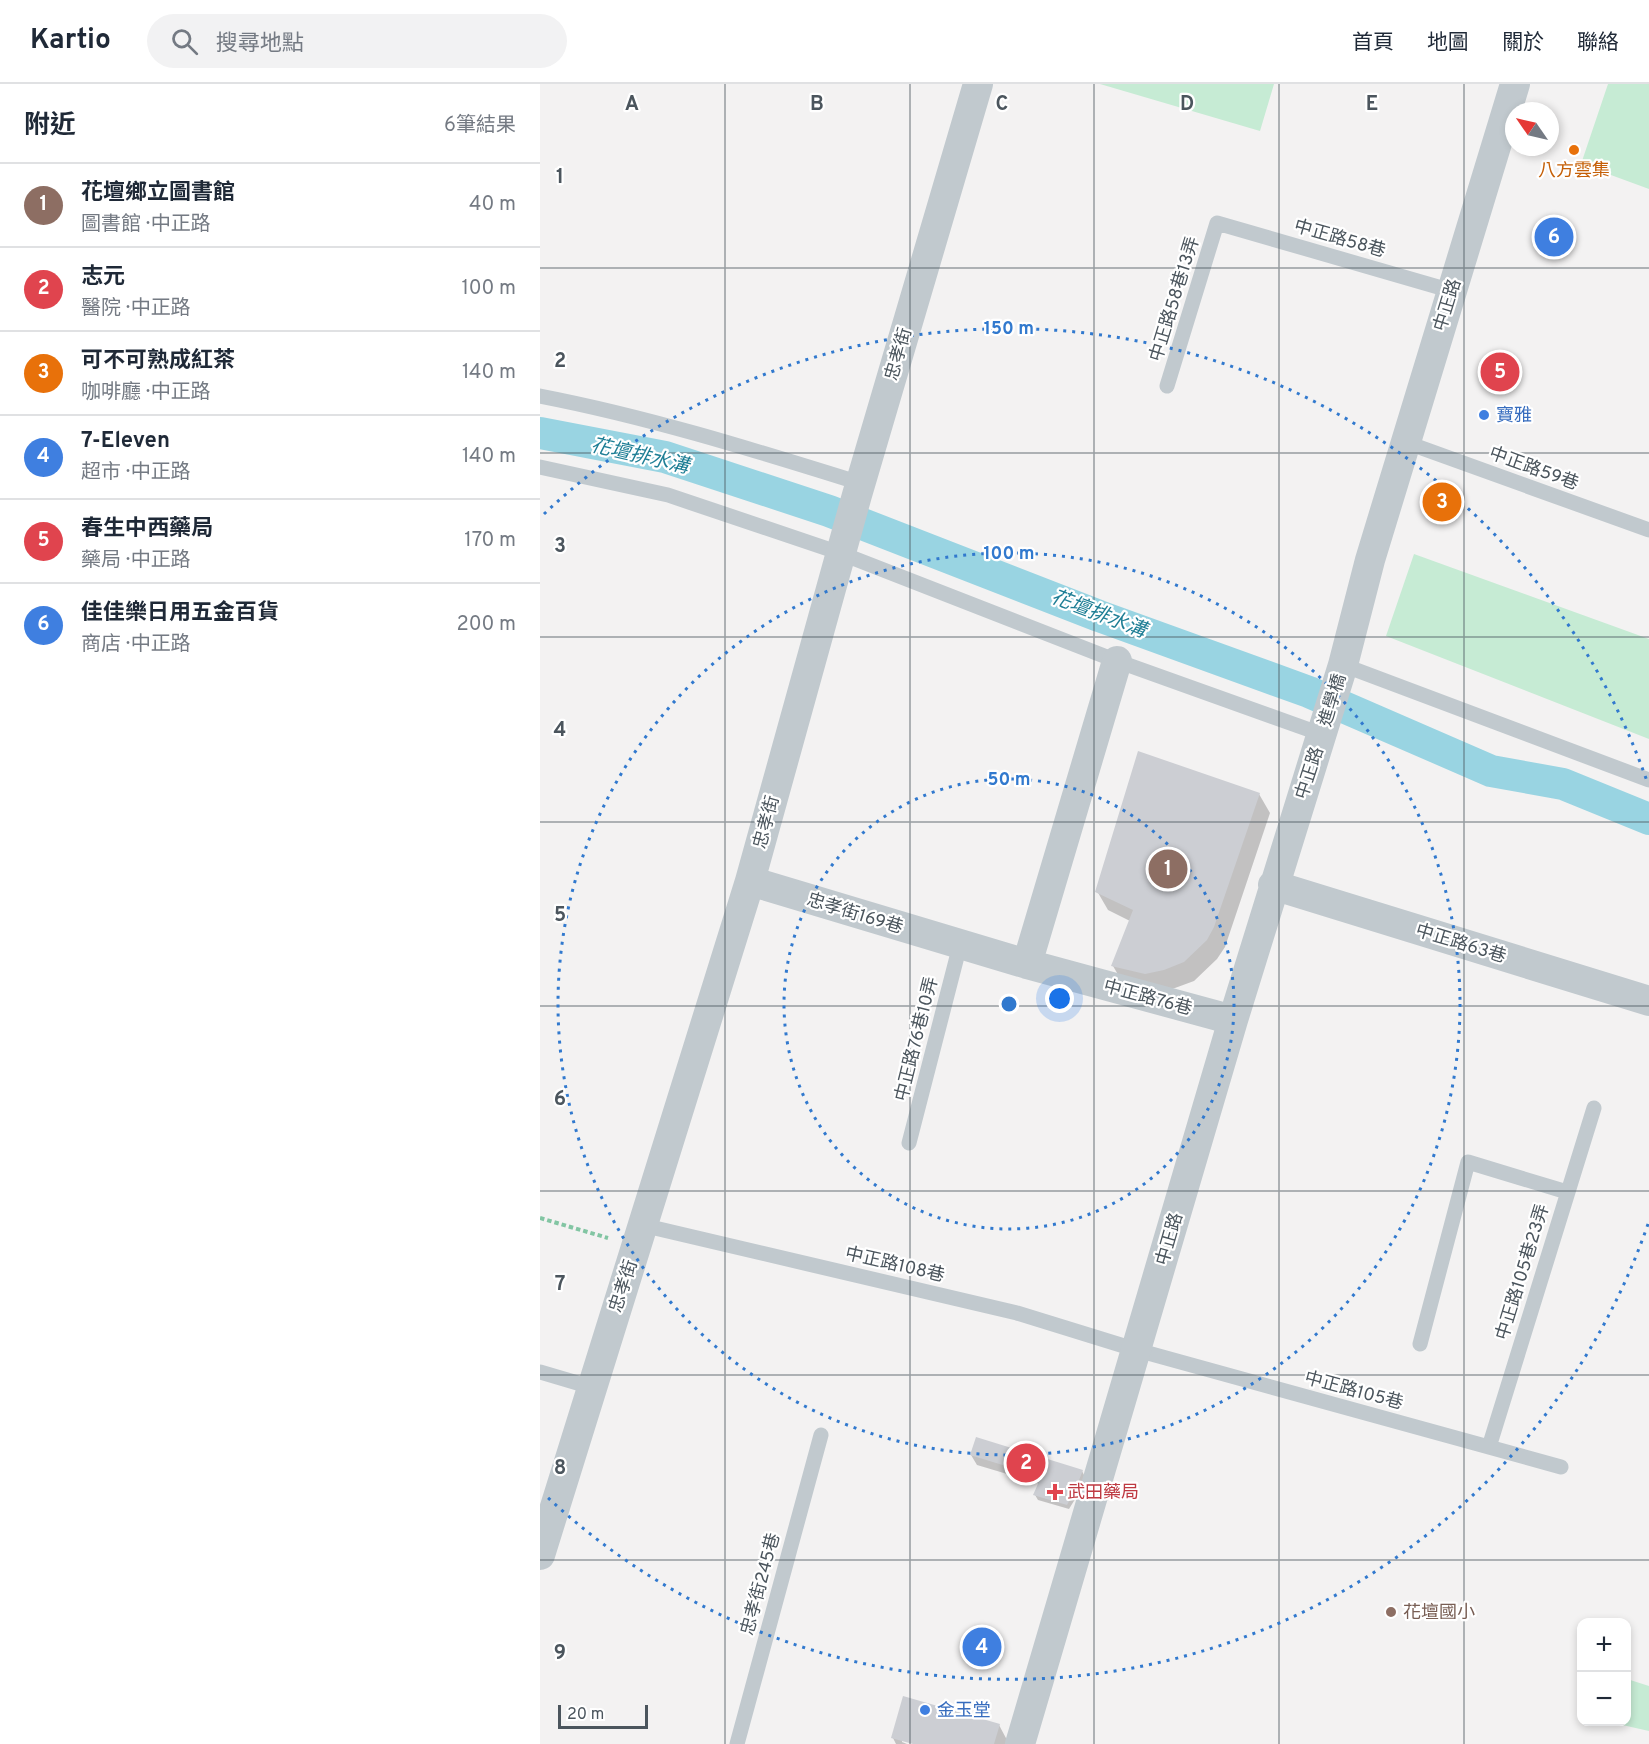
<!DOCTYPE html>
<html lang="zh-TW">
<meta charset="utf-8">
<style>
:root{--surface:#fff;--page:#f2f2f3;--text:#1f2937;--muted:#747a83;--line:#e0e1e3;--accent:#3179ce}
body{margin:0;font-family:Overpass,"Noto Sans TC",sans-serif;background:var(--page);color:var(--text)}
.controls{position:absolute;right:18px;bottom:18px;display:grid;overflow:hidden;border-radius:12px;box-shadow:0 3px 9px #0003}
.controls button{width:54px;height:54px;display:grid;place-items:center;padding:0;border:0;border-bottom:2px solid var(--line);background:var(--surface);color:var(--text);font:30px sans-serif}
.compass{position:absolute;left:965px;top:18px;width:54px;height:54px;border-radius:50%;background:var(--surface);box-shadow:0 3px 9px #0003;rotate:304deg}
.scale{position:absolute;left:18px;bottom:15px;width:90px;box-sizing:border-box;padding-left:6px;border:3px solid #4b555d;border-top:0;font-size:16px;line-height:21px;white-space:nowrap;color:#4b555d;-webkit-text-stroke:4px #fff;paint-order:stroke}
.you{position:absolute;left:520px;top:915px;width:21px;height:21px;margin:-15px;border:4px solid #fff;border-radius:50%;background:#1a73e8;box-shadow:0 0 0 9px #1a73e833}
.badge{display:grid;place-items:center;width:39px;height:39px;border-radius:50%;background:var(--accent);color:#fff;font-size:20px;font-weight:700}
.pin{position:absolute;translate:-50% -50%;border:3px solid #fff;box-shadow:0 2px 6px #0006}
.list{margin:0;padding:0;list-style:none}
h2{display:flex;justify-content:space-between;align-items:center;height:78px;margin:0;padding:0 24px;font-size:26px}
h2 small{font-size:20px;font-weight:400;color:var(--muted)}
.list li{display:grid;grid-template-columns:39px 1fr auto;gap:18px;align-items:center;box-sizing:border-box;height:84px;padding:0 24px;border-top:2px solid var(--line)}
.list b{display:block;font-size:22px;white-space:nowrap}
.list p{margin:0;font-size:20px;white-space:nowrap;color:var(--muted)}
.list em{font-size:20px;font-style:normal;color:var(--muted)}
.icon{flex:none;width:33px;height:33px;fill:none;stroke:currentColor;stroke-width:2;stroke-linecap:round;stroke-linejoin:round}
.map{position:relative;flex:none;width:1109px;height:1660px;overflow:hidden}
header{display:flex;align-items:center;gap:36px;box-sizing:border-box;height:84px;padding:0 30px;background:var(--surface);border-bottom:2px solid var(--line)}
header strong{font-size:28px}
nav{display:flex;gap:33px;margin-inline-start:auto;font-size:21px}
.search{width:420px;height:54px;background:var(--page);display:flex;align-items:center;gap:15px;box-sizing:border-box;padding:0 21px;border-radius:33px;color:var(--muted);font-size:22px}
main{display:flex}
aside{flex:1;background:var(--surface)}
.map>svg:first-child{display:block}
.green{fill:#c6ebd4}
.shadow{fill:#0003}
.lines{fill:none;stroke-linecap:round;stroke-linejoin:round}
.canal{stroke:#99d4e2;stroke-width:32}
.building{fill:#ccced3}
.path{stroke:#82c5a3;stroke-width:4;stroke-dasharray:4.5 3;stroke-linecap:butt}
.service{stroke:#c1c9ce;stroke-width:15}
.minor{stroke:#c1c9ce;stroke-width:30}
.grid{fill:none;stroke:#4b555d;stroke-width:1.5;stroke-opacity:0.55}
.ring{fill:none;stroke:#3179ce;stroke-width:3;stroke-dasharray:3 6}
.food-dot{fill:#e8710a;stroke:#fff;stroke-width:2}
.shop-dot{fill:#3f7fe0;stroke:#fff;stroke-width:2}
.health-dot{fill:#e0444e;stroke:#fff;stroke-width:2}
.education-dot{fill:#8d6e63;stroke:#fff;stroke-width:2}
.labels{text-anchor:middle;stroke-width:4.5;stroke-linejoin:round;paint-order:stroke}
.food-label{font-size:18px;fill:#c56008;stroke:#fff}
.street-label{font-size:18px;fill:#4b555d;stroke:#fff}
.shop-label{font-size:18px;fill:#366cbe;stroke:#fff;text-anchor:start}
.health-label{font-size:18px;fill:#be3a42;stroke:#fff;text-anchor:start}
.education-label{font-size:18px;fill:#785e54;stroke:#fff;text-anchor:start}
.water-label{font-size:20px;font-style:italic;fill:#1e7e95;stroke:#fff}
.grid-label{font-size:20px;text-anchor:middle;font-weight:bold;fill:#4b555d;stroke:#fff;stroke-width:4.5;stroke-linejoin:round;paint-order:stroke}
.centre{fill:#3179ce;stroke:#fff;stroke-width:3}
.ring-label{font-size:18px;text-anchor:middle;font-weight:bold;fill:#3179ce;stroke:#fff;stroke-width:4.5;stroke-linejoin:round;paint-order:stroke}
</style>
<header>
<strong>Kartio</strong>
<div class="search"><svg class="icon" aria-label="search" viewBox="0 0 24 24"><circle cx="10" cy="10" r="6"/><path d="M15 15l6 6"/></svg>搜尋地點</div>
<nav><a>首頁</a><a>地圖</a><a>關於</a><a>聯絡</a></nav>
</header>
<main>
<aside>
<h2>附近<small>6筆結果</small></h2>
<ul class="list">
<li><span class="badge" style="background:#8d6e63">1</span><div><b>花壇鄉立圖書館</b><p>圖書館 · 中正路</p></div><em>40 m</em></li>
<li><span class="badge" style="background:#e0444e">2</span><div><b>志元</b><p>醫院 · 中正路</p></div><em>100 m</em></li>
<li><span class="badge" style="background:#e8710a">3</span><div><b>可不可熟成紅茶</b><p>咖啡廳 · 中正路</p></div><em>140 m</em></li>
<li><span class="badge" style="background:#3f7fe0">4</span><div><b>7-Eleven</b><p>超市 · 中正路</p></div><em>140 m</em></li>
<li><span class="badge" style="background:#e0444e">5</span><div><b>春生中西藥局</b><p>藥局 · 中正路</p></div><em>170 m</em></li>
<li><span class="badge" style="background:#3f7fe0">6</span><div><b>佳佳樂日用五金百貨</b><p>商店 · 中正路</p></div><em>200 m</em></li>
</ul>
</aside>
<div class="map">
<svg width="1109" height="1660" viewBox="0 0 1109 1660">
<rect width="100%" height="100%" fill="#f3f2f2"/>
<path class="green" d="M 560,0 L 734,0 L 720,47 Z
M 1068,0 L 1109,0 L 1109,105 L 1041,80 Z
M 874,470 L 1109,555 L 1109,655 L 846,552 Z
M 1087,1595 L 1109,1602 L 1109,1647 L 1069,1638 L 1086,1638 Z"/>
<path class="shadow" d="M 719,710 L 730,729 L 685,863 L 677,875 L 654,897 L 635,904 L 617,908 L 584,901 L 573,882 L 590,837 L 568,826 L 557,807 Z
M 431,1371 L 542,1387 L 547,1397 L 541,1413 L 537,1412 L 529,1425 L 498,1416 L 495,1411 L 500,1400 L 437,1381 Z
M 459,1641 L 467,1656 L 466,1660 L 378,1660 L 362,1655 L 362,1658 L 367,1660 L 356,1660 L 353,1654 Z"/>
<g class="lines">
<path class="canal" d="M 0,349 L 125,373 L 289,427 L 559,532 L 769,608 L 951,687 L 1023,700 L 1109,735"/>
</g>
<path class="building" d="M 598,667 L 720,709 L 674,843 L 667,856 L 644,878 L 624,886 L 605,890 L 571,882 L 593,826 L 555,808 Z
M 436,1353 L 543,1386 L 536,1404 L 527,1421 L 493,1411 L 501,1393 L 430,1371 Z
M 363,1612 L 460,1640 L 454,1660 L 373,1660 L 351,1654 Z"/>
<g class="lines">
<path class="path" d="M 0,1134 L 68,1154"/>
<path class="service" d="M 627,302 L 677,139 L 912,207
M 0,312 C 109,333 214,366 320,399
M 865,358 L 1109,446
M 0,383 L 128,411 L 300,469 L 577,577 L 781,650
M 803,581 L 1109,696
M 369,1059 L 420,861
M 102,1141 L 477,1229 L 597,1266 L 1021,1383
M 880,1260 L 928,1078 L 1027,1108
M 0,1288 L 51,1303
M 949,1363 L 1054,1024
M 197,1660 L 281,1351"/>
<path class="minor" d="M 210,797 L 487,880 L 693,936
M 733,801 L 1109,917
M 487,880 L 577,577
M 0,1471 L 210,797 L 317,411 L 438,0
M 480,1660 L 693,936 L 803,581 L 830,476 L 975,0"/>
</g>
<path class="grid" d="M 185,0 L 185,1660M 370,0 L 370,1660M 554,0 L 554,1660M 739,0 L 739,1660M 924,0 L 924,1660M 0,184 L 1109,184M 0,369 L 1109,369M 0,553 L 1109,553M 0,738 L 1109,738M 0,922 L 1109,922M 0,1107 L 1109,1107M 0,1291 L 1109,1291M 0,1476 L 1109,1476"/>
<g class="ring">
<circle cx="469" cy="920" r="225"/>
<circle cx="469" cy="920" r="451"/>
<path d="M1108 1140A676 676 0 0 1 4 1410M4 430A676 676 0 0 1 1108 700"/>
</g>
<circle class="food-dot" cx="1034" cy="66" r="6"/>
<g class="shop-dot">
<circle cx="944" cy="331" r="6"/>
<circle cx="385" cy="1626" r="6"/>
</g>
<path class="health-dot" d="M512 1399h6v6h6v6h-6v6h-6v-6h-6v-6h6z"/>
<circle class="education-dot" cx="851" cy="1528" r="6"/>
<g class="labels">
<g class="food-label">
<text x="1034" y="92">八方雲集</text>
</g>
<g class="street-label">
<text transform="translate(800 154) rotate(16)" y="6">中正路58巷</text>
<text transform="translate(634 215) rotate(-73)" y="6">中正路58巷13弄</text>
<text transform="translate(907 221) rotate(-73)" y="6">中正路</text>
<text transform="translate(358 270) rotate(-74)" y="6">忠孝街</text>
<text transform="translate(994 384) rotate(20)" y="6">中正路59巷</text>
<text transform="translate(792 616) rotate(-73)" y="6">進學橋</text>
<text transform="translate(769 689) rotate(-72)" y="6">中正路</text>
<text transform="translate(226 738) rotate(-75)" y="6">忠孝街</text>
<text transform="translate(315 829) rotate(17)" y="6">忠孝街169巷</text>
<text transform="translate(921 859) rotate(17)" y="6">中正路63巷</text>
<text transform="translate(608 913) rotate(15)" y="6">中正路76巷</text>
<text transform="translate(376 955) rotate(-76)" y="6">中正路76巷10弄</text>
<text transform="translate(629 1155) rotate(-74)" y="6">中正路</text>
<text transform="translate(355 1180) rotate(13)" y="6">中正路108巷</text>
<text transform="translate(982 1188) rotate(-73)" y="6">中正路105巷23弄</text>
<text transform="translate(83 1202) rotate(-72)" y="6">忠孝街</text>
<text transform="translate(814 1306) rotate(15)" y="6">中正路105巷</text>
<text transform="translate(220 1500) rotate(-75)" y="6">忠孝街245巷</text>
</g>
<g class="shop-label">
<text x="956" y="337">寶雅</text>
<text x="397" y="1632">金玉堂</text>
</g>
<g class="health-label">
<text x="527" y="1414">武田藥局</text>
</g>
<g class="education-label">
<text x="863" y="1534">花壇國小</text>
</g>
<g class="water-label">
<text transform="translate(100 371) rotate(13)" y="7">花壇排水溝</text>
<text transform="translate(559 529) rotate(21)" y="7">花壇排水溝</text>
</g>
</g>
<g class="grid-label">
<text x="92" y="26">A</text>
<text x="277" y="26">B</text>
<text x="462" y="26">C</text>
<text x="647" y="26">D</text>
<text x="832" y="26">E</text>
<text x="20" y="99">1</text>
<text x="20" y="283">2</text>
<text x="20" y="468">3</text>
<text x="20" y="652">4</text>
<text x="20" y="837">5</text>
<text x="20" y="1021">6</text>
<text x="20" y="1206">7</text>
<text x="20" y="1390">8</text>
<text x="20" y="1575">9</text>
</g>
<circle cx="469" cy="920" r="9" class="centre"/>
<g class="ring-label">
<text x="469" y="250">150 m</text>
<text x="469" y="475">100 m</text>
<text x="469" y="701">50 m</text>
</g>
</svg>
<div class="controls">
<button>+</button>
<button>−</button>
</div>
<svg class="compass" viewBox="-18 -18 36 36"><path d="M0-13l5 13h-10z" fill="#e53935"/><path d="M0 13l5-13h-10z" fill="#747a83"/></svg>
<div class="scale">20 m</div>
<div class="you"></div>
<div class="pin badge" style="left:628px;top:785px;background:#8d6e63">1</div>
<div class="pin badge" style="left:486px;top:1379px;background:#e0444e">2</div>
<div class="pin badge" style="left:902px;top:418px;background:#e8710a">3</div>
<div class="pin badge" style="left:442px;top:1563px;background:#3f7fe0">4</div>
<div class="pin badge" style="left:960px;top:288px;background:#e0444e">5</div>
<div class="pin badge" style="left:1014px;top:153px;background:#3f7fe0">6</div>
</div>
</main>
